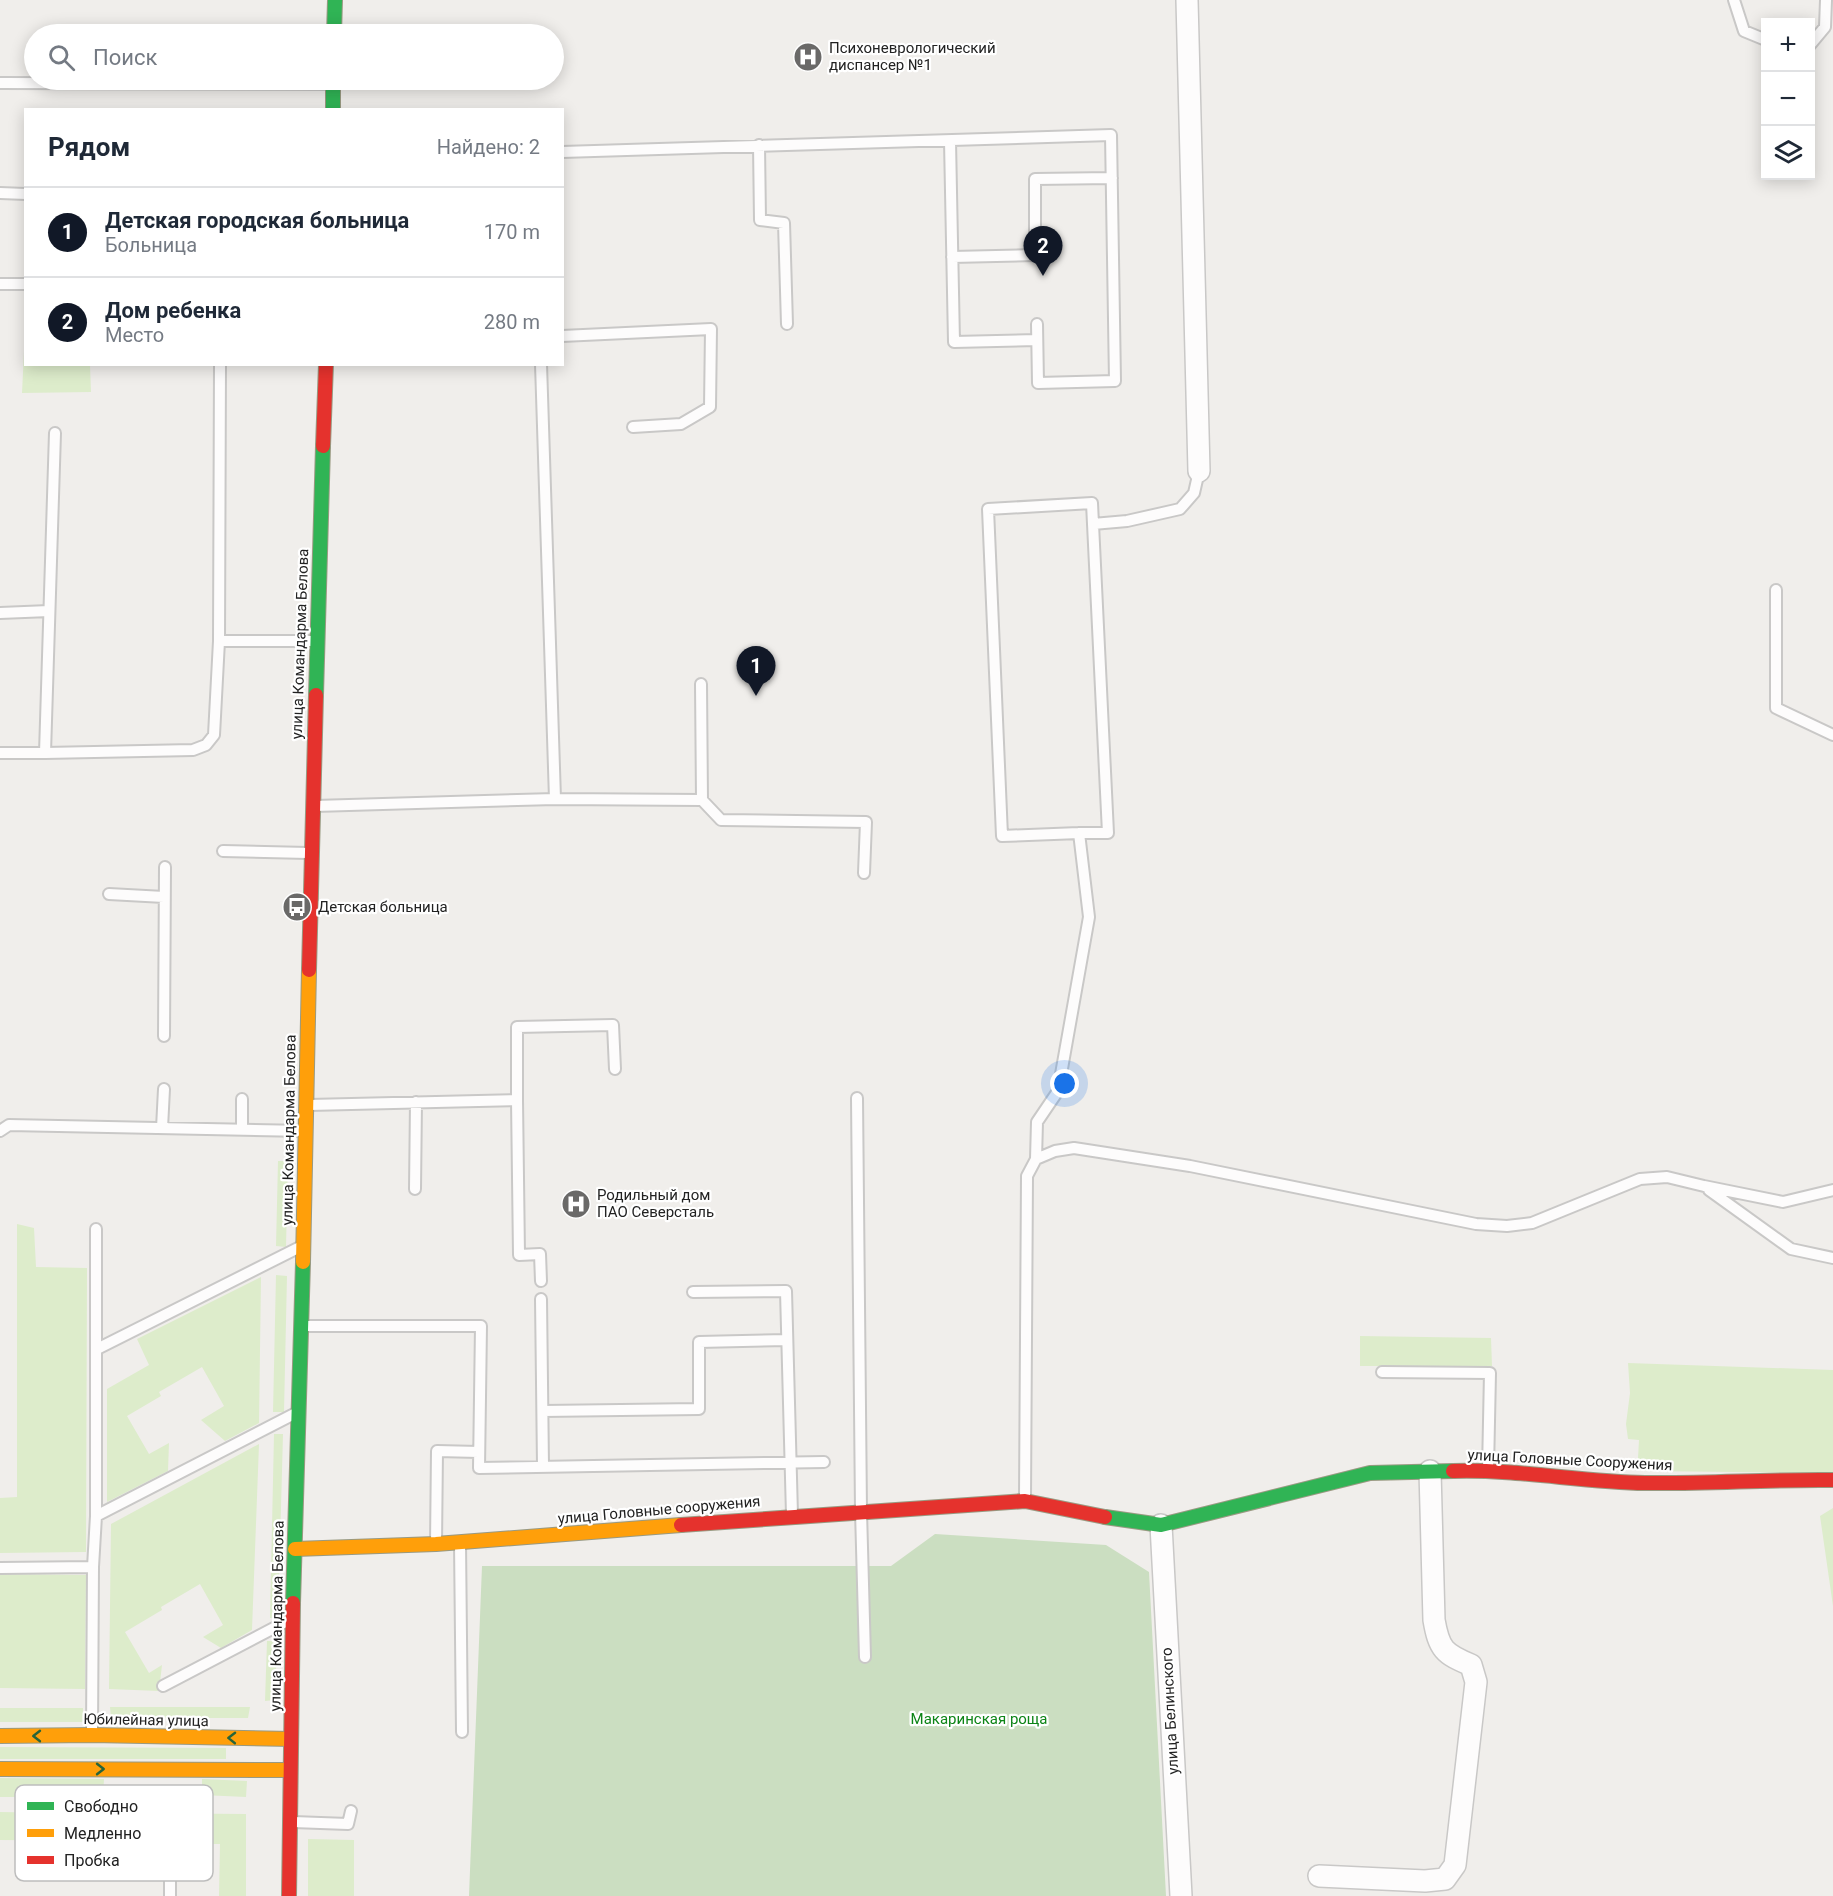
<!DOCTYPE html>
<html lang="ru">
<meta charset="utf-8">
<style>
:root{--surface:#fff;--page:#f6f6f7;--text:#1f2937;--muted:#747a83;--line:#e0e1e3;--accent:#111827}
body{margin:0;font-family:Roboto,sans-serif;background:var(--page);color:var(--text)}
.controls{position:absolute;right:18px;top:18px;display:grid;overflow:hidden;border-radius:0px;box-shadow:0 3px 15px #0003}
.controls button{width:54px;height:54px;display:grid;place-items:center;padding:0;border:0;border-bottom:2px solid var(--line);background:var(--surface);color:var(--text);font:30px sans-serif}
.you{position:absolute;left:1065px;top:1084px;width:21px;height:21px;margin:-15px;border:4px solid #fff;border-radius:50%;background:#1a73e8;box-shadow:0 0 0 9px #1a73e833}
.badge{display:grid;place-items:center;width:39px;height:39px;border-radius:50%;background:var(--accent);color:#fff;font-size:20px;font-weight:700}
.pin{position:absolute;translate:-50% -50px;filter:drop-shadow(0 2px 3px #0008)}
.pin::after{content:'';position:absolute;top:32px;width:21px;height:18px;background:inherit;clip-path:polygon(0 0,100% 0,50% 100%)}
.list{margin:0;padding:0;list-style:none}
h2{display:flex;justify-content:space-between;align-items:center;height:78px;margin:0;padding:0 24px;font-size:26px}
h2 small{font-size:20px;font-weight:400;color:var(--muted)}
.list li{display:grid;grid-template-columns:39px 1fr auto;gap:18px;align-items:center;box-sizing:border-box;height:90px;padding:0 24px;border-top:2px solid var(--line)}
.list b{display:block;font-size:22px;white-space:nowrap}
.list p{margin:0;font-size:20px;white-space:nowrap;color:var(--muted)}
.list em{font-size:20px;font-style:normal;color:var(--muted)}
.icon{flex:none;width:33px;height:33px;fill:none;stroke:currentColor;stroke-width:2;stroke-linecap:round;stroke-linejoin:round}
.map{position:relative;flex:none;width:1833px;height:1896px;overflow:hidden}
.search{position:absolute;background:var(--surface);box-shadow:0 3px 15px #0003;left:24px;top:24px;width:540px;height:66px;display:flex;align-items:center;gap:15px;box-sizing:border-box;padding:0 21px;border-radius:33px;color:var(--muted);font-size:22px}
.panel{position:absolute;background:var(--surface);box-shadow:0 3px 15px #0003;left:24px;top:108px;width:540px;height:258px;border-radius:0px}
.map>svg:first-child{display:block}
.grass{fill:#ddeccb}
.forest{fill:#cbdec1}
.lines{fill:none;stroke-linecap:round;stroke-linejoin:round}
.lane-casing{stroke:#c9c8c7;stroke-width:14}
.street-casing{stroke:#c9c8c7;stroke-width:24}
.fast-casing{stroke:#999a82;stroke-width:16}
.slow-casing{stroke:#999a82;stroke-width:16}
.jam-casing{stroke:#999a82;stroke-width:16}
.lane{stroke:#fdfcfc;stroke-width:10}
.street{stroke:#fdfcfc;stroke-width:21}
.fast{stroke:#30b455;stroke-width:14}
.slow{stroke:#ff9f0a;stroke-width:14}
.jam{stroke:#e5322d;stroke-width:14}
.oneway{stroke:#286439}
.labels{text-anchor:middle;stroke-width:4.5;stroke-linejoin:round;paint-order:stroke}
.poi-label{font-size:15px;fill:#222;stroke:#fff;text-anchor:start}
.street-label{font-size:15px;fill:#222;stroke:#fff}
.park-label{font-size:15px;fill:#0c8416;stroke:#fff}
.key{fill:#fff;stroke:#bdbdbd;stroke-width:1.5}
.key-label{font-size:16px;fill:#222}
</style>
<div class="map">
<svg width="1833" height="1896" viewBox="0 0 1833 1896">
<rect width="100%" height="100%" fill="#f0eeeb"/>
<path class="grass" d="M 24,351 L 26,364 L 90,365 L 91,392 L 22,393 Z
M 278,1161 L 288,1161 L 286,1247 L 276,1246 Z
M 17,1224 L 34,1228 L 36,1267 L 87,1268 L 86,1552 L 0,1553 L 0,1498 L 17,1497 Z
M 276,1275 L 287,1276 L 284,1412 L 273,1412 Z
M 261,1277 L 259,1423 L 225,1441 L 201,1420 L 224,1406 L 202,1367 L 159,1392 L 161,1396 L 127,1416 L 149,1454 L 169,1443 L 168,1471 L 107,1502 L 107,1389 L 149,1365 L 137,1339 Z
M 1360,1336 L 1491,1338 L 1492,1366 L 1360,1366 Z
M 1628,1363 L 1833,1370 L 1833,1473 L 1644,1471 L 1638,1458 L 1639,1440 L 1628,1439 L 1626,1424 L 1630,1393 Z
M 274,1434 L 283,1434 L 278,1618 L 270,1618 Z
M 259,1444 L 252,1630 L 221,1648 L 203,1637 L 223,1625 L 200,1584 L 161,1607 L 162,1610 L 125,1632 L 149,1673 L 162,1665 L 159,1691 L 109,1689 L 111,1524 Z
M 1833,1508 L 1833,1606 L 1820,1516 Z
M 0,1574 L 86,1575 L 85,1689 L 0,1688 Z
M 267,1641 L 277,1641 L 275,1700 L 265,1701 Z
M 110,1707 L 250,1707 L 248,1718 L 111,1718 Z
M 0,1708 L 83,1708 L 83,1722 L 0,1722 Z
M 0,1747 L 226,1748 L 226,1759 L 0,1759 Z
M 0,1778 L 104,1779 L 103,1797 L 0,1797 Z
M 202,1779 L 247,1781 L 246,1797 L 202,1795 Z
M 0,1812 L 114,1814 L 113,1841 L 0,1840 Z
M 129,1813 L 246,1814 L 246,1896 L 219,1896 L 220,1844 L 187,1844 L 187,1867 L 129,1868 Z
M 308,1839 L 354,1840 L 354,1896 L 308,1896 Z"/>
<path class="forest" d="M 935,1534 L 1106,1545 L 1149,1572 L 1166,1896 L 469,1896 L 482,1566 L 891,1566 Z"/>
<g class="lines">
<g class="lane-casing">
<path id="lane" d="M 1734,0 L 1744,31 L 1766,40
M 1810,45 L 1825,27 L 1826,0
M 0,83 L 333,84
M 950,141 L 954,342 L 1037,340
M 759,145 L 760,220 L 784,223 L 787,324
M 562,152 L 1111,135 L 1115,381 L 1038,383 L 1037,324
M 0,193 L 26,194
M 952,257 L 1035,255 L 1035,179 L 1112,178
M 0,284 L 26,284
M 562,336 L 711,329 L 710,407 L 681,424 L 633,427
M 541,364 L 555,799
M 55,433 L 45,753 L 193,750 L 206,745 L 214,735 L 219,641 L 220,364
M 1776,590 L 1776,708 L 1833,735
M 0,613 L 49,611
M 219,641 L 314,641
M 701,684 L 702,800
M 0,753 L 45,753
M 315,806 L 555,799 L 702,800 L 721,820 L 866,822 L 864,873
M 1079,833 L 1002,836 L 988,509 L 1092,503 L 1093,524
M 223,851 L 308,853
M 109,894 L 164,897
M 164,1036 L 165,867
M 857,1098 L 861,1511 L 865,1657
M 242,1099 L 242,1129
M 517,1100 L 519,1255 L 540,1254 L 541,1281
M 309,1105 L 517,1100 L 517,1027 L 613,1025 L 615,1069
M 162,1128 L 164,1089
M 0,1131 L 9,1125 L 306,1131
M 1036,1159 L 1037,1122 L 1058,1091 L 1089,917 L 1079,833 L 1108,833 L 1093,524 L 1127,521 L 1180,509 L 1194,493 L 1199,471
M 415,1189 L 416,1102
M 1709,1190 L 1791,1249 L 1833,1258
M 693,1292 L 786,1291 L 792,1515
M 541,1299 L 543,1466
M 301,1326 L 481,1326 L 479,1468 L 824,1462
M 97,1349 L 300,1247
M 1382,1372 L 1490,1373 L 1488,1470
M 543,1411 L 699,1409 L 699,1342 L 787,1340
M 1025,1498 L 1027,1176 L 1036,1159 L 1055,1151 L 1074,1148 L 1190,1166 L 1476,1224 L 1507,1226 L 1532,1223 L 1640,1179 L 1667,1177 L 1704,1186 L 1783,1202 L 1833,1190
M 96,1516 L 296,1413
M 460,1543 L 462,1732
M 436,1544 L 437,1451 L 479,1452
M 0,1568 L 93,1567
M 163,1686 L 291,1619
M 92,1732 L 93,1567 L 96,1516 L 96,1229
M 293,1822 L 348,1824 L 351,1811
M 170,1896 L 170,1875"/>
</g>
<g class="street-casing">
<path id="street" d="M 1187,0 L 1199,471
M 1161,1525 L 1181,1896
M 1319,1876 L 1425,1881 L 1445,1879 L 1455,1865 L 1476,1682 L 1471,1665 C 1444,1654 1439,1649 1434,1620 L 1430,1471"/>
</g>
<g class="fast-casing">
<path id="fast" d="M 334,34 L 335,0
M 333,80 L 333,110
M 316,695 L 323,446
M 1105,1517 L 1161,1525 L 1370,1473 L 1453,1471
M 293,1603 L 303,1262"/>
</g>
<g class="slow-casing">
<path id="slow" d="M 303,1262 L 309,970
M 295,1549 L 436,1544 L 681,1525
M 0,1736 L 92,1735 L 291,1739
M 0,1769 L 290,1770"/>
</g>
<g class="jam-casing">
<path id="jam" d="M 323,446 L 326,364
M 309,970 L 316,695
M 1453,1471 C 1518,1469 1581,1482 1645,1483 C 1708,1484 1770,1479 1833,1480
M 681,1525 L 1025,1501 L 1105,1517
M 289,1896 L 293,1603"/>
</g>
<use href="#lane" class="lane"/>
<use href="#street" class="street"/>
<use href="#fast" class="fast"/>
<use href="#slow" class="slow"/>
<use href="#jam" class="jam"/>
</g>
<defs><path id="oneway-chevron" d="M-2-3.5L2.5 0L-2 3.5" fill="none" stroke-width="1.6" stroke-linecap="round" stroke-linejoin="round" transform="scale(1.5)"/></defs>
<g class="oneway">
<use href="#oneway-chevron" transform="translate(37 1736) rotate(180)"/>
<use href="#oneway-chevron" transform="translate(232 1738) rotate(-179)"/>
<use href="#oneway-chevron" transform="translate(100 1769)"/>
</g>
<defs>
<g id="hospital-disc" transform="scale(1.5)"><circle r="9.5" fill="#6a6968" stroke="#fff"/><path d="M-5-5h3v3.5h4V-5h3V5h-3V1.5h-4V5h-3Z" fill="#fff"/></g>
<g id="bus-disc" transform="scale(1.5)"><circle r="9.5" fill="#6a6968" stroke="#fff"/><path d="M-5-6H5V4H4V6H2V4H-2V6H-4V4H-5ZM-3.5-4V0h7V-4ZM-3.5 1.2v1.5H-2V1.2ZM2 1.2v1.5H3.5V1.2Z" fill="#fff"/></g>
</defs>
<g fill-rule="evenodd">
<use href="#hospital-disc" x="808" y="57"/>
<use href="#bus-disc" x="297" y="907"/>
<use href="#hospital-disc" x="576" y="1204"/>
</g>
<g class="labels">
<g class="poi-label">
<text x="829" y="53">Психоневрологический<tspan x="829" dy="17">диспансер №1</tspan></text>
<text x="318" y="912">Детская больница</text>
<text x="597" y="1200">Родильный дом<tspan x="597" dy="17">ПАО Северсталь</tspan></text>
</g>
<g class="street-label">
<text transform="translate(300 644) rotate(-88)" y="5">улица Командарма Белова</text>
<text transform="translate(289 1130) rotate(-89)" y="5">улица Командарма Белова</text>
<text transform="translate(1570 1460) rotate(3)" y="5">улица Головные Сооружения</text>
<text transform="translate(659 1510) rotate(-5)" y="5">улица Головные сооружения</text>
<text transform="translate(277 1616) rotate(-89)" y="5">улица Командарма Белова</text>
<text transform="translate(1170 1711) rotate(-93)" y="5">улица Белинского</text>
<text transform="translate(146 1720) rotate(1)" y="5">Юбилейная улица</text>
</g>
<g class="park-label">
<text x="979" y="1724">Макаринская роща</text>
</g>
</g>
<rect x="15" y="1785" width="198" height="96" rx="9" class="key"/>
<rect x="27" y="1802" width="27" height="8" fill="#30b455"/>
<rect x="27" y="1829" width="27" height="8" fill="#ff9f0a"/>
<rect x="27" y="1856" width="27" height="8" fill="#e5322d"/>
<g class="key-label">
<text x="64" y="1812">Свободно</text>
<text x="64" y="1839">Медленно</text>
<text x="64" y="1866">Пробка</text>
</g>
</svg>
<div class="controls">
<button>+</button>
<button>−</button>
<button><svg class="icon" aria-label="layers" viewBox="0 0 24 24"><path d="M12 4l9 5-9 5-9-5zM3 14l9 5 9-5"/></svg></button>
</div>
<div class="you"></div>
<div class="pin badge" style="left:756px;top:696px">1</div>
<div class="pin badge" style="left:1043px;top:276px">2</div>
<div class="search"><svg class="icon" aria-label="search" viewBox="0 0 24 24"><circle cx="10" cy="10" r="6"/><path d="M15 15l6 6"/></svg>Поиск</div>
<section class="panel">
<h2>Рядом<small>Найдено: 2</small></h2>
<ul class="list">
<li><span class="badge">1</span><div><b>Детская городская больница</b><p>Больница</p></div><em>170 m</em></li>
<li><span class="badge">2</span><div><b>Дом ребенка</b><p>Место</p></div><em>280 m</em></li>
</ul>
</section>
</div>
